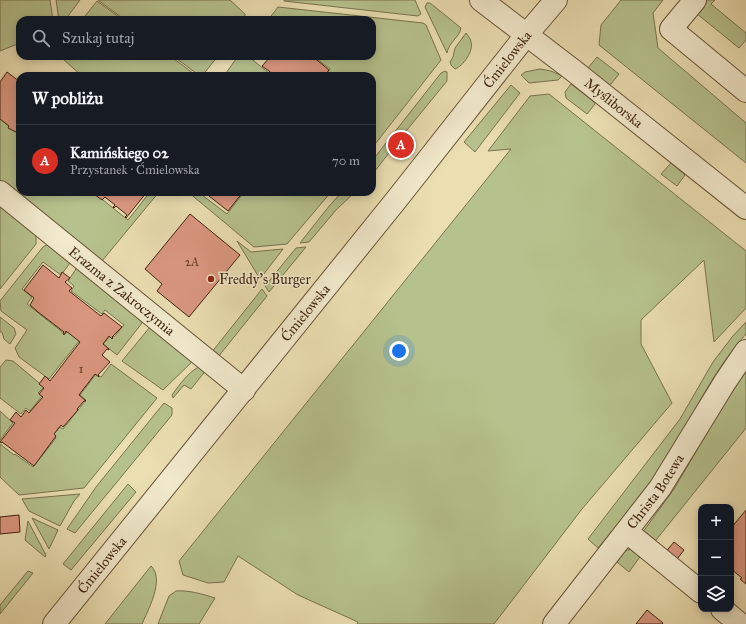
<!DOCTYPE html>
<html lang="pl">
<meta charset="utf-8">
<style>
:root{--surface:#171b24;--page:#242831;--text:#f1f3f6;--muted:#9ea1a6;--line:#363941;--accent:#d93025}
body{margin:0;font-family:"IM FELL Great Primer",serif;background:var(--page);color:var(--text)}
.controls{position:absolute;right:12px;bottom:12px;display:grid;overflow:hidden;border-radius:8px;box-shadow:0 2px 10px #0003}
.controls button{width:36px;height:36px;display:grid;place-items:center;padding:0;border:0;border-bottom:1px solid var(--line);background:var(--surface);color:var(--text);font:20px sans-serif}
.you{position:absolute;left:399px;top:351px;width:14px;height:14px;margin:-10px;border:3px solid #fff;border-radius:50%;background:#1a73e8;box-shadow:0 0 0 6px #1a73e833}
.badge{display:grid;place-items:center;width:26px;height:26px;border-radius:50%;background:var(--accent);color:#fff;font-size:13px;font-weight:700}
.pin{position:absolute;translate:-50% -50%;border:2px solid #fff;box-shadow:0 1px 4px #0006}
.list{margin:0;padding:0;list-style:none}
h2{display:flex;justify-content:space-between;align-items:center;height:52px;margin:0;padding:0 16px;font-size:17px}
h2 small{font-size:13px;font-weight:400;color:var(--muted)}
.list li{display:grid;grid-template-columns:26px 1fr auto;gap:12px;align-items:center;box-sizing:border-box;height:72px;padding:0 16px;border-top:1px solid var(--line)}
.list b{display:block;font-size:15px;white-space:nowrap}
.list p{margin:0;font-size:13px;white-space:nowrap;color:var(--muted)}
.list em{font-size:13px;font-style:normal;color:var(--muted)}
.icon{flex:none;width:22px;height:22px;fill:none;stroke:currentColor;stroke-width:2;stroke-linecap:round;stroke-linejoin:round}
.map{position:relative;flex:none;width:746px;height:624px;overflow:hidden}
.search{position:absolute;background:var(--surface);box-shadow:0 2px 10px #0003;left:16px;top:16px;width:360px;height:44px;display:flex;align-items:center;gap:10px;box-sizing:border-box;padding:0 14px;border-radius:12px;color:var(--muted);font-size:15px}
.panel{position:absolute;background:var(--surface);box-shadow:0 2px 10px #0003;left:16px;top:72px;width:360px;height:124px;border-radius:12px}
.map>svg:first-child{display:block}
.green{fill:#b6c28d;stroke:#7a724e}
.building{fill:#dc9881;stroke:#3e230e}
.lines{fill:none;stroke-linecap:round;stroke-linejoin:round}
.minor-casing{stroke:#695237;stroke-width:24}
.minor{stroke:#f2eacd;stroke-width:22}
.poi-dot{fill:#8f2418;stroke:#f2eacd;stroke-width:1.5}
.labels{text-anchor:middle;stroke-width:3;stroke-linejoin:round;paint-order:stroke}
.number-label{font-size:12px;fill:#66402b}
.street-label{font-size:14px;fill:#3e230e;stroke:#f2eacd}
.poi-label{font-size:14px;fill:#3e230e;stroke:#f2eacd;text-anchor:start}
</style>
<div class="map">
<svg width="746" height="624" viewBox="0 0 746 624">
<rect width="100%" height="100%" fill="#ebdfb2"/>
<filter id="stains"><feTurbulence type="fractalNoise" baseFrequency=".005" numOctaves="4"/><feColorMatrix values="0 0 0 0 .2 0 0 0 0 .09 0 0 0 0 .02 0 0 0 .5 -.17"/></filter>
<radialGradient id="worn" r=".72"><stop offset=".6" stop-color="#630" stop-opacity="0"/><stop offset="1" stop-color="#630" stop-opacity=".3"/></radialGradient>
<path class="green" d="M 0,0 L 50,0 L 53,20 L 20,20 L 20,43 L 0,51 Z
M 56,0 L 80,0 L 65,20 L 59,20 Z
M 98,0 L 230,0 L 245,14 L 245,20 L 125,20 Z
M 284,0 L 415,0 L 421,14 L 418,16 L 284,1 Z
M 621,0 L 663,0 L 653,13 L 658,48 L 746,123 L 746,163 L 599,45 L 601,25 Z
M 706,0 L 715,0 L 711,4 L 746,33 L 746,40 L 739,48 L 696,13 Z
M 97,1 L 123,20 L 82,20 Z
M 427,3 L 430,3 L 461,28 C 459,38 449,42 447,53 L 425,7 Z
M 278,7 L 423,23 L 426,25 L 441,60 L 372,148 L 372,76 L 325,76 L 330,69 L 313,56 L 372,56 L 372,20 L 268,20 Z
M 466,33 C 468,36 471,39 471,42 C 474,51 463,66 455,69 L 451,65 L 450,62 L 453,57 L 455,48 Z
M 63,56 L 170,56 L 197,76 L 82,76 L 64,60 Z
M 173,56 L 218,56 L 202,76 L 200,76 Z
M 238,56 L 248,56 L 270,74 L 269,76 L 224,76 Z
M 597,57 L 619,74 L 611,84 L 608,85 L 588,68 Z
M 540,69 L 551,71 L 562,76 L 558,80 L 529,83 L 521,75 L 525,72 Z
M 445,71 L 447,72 L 447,81 L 398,141 L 372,175 L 372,161 L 441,73 Z
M 571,84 L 594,102 L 595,104 L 587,114 L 566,98 L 565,92 Z
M 511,85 L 520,93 L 475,152 L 464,142 Z
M 549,94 L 746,251 L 746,308 L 714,342 L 704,260 L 641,320 L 641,344 L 672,403 L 582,509 L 494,624 L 357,624 L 358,622 L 298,595 L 238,556 L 224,582 L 208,583 L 183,575 L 179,561 L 511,149 L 488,151 L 530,96 Z
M 0,119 L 20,135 L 20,192 L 93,192 L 128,220 L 150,192 L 159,192 L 102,261 L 0,183 Z
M 671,163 L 685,175 L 677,186 L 661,174 Z
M 188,192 L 198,192 L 227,214 L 244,192 L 331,192 L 287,244 L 254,247 Z
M 342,192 L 355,192 L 336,210 L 309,242 L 300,243 L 330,205 Z
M 0,203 L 36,232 L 36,244 L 0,289 Z
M 237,241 L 251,252 L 283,249 L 260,279 Z
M 50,243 L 69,259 L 70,263 L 61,275 L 43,262 L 22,289 L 32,297 L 27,304 L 65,334 L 68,331 L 80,340 L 49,379 L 19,357 L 15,348 L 27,330 L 1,311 L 0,301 L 43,247 Z
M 306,247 L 269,292 L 265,286 L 296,248 Z
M 81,268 L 142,316 L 142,323 L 117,355 L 103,344 L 111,335 L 114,337 L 124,325 L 105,310 L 102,314 L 71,291 L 74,286 L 68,281 L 76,269 Z
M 262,289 L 267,296 L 218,357 L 211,353 Z
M 0,317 L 14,328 L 16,334 L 10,344 L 4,339 L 2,332 L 0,332 Z
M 746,322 L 746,334 C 710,374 691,421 662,466 C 643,495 621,521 598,548 L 588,539 L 680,419 L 713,362 L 732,337 Z
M 150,327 L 195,359 L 163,390 L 122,361 Z
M 6,360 L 13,361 L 44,387 L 38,393 L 42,396 L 30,411 L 26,408 L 21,414 L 0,398 L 0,367 Z
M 111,364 L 157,398 L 84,488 L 19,495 L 0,477 L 0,444 L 14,455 L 15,454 L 33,467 L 56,438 L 53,435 L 60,427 L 63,429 L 86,400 L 80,395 L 96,374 L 101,377 Z
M 202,365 L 207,369 L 191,389 L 184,385 L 173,398 L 172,395 C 180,384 189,371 202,365 Z
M 746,367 L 746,428 L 652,545 L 640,536 L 674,489 Z
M 164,403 L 172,408 L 172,415 L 75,533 L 67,529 L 96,487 Z
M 0,411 L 13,423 L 0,440 Z
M 128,484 L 136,492 L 71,570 L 63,564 Z
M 80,494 L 74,501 L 60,526 L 29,511 L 22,499 Z
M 32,518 L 58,530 L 49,549 Z
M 28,521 L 46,555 L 45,557 L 25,540 Z
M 631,549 L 642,554 L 629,572 L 617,562 L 625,551 Z
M 151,566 C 165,579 148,610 142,624 L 105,624 Z
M 28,571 L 33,573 L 0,614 L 0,605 Z
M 176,591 C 189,590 202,594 215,598 L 199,624 L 158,624 L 169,596 Z"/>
<path class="building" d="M 271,56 L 282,56 L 285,58 L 287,56 L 312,56 L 329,70 L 324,76 L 271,76 L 273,74 L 262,66 Z
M 7,72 L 20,82 L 20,135 L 18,136 L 18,133 L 8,128 L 9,126 L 0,119 L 0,82 Z
M 91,192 L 147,192 L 126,218 L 125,217 L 127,215 L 116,206 L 114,208 L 113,207 L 115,205 L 105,197 L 102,200 Z
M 204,192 L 243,192 L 228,211 Z
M 190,214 L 240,255 L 189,317 L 157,291 L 162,284 L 145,269 Z
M 43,265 L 59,278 L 62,272 L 70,278 L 65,282 L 72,288 L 69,291 L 101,316 L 104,313 L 122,327 L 112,337 L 113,338 L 112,339 L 109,336 L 103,344 L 109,349 L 109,350 L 107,349 L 102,355 L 103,356 L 110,362 L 98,375 L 99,377 L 95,374 L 79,395 L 86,401 L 84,401 L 77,409 L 78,410 L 63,427 L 61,425 L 54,434 L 56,436 L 34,466 L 2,442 L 2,443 L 0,442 L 15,423 L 10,420 L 16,412 L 21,417 L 26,410 L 29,413 L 43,397 L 39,394 L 44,388 L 39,384 L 45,376 L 50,381 L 80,342 L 66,331 L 64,335 L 63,333 L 64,332 L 38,312 L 30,305 L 34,298 L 24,290 Z
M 746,510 L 746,584 L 740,579 L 742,578 L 731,569 L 731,528 Z
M 19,515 L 20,532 L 0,534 L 0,517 Z
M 674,542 L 684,550 L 674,563 L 663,555 Z
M 647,610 L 663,623 L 662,624 L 636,624 Z"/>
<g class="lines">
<g class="minor-casing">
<g id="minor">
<path id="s1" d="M 481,0 L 574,71 L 746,208"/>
<path d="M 695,0 L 671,29 L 746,91"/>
<path id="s2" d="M 0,192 L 244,390"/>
<path d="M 627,532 L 701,592"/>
<path d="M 722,609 L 740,624"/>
<path id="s3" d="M 54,624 L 397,199 L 527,34 L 556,0"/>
<path id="s4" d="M 554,624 L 660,488 L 725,382 L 746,351"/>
</g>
</g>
<use href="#minor" class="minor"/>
</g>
<circle class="poi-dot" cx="211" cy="279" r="4"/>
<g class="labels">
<g class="number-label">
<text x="192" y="266">2A</text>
<text x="81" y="373">1</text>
</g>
<g class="street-label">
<text dy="5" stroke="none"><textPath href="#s3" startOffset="724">Ćmielowska</textPath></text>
<text dy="5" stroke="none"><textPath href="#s1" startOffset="168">Myśliborska</textPath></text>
<text dy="5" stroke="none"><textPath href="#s2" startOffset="157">Erazma z Zakroczymia</textPath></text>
<text dy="5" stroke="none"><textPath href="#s3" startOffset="400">Ćmielowska</textPath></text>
<text dy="5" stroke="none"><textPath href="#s4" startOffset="167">Christa Botewa</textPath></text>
<text dy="5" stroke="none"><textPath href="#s3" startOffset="76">Ćmielowska</textPath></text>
</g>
<g class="poi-label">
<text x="219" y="284">Freddy's Burger</text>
</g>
</g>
<rect width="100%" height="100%" filter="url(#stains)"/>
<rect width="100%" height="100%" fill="url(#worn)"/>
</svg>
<div class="controls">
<button>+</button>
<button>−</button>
<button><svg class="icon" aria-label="layers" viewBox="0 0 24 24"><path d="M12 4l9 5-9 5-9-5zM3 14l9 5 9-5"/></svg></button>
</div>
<div class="you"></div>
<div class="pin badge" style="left:401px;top:145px">A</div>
<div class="search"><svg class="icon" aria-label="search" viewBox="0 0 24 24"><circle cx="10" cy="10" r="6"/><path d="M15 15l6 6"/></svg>Szukaj tutaj</div>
<section class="panel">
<h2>W pobliżu<small></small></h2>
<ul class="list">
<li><span class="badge">A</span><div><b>Kamińskiego 02</b><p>Przystanek · Ćmielowska</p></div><em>70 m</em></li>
</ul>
</section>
</div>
